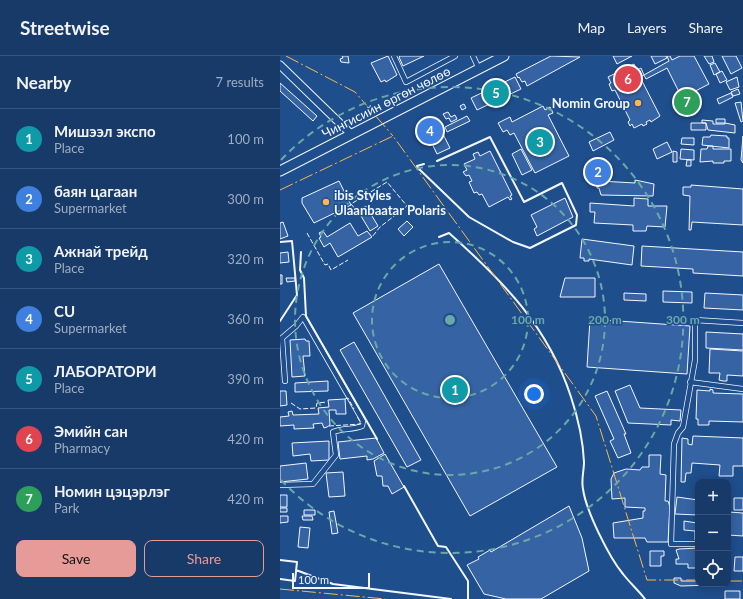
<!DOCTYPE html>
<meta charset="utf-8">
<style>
:root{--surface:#173a69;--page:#244571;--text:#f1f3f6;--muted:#9eadc0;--line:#36547d;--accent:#e69b98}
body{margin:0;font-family:Lato,sans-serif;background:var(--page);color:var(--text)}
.controls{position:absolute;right:12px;bottom:12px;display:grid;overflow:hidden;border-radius:8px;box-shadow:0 2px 10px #0003}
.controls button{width:36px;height:36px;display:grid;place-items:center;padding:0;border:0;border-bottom:1px solid var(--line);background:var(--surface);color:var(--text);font:20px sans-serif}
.scale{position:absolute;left:12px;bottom:10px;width:78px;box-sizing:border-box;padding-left:4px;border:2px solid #f2f6ff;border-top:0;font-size:11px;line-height:14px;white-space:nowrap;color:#f2f6ff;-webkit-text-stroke:3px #1f4e8c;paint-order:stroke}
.you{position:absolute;left:254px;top:338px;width:14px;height:14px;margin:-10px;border:3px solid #fff;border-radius:50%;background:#1a73e8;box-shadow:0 0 0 6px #1a73e833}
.badge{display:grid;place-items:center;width:26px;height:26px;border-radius:50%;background:var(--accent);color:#fff;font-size:13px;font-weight:700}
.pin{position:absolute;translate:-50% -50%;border:2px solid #fff;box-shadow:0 1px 4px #0006}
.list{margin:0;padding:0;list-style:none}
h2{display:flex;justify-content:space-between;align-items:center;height:52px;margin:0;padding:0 16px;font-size:17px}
h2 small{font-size:13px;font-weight:400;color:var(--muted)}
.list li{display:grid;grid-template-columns:26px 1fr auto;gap:12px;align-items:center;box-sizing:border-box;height:60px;padding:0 16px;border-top:1px solid var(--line)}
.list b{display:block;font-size:15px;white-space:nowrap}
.list p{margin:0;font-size:13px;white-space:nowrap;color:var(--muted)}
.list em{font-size:13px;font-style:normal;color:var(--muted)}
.actions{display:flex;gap:8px;padding:12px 16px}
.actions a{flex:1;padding:9px 0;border:1px solid var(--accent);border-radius:8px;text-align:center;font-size:14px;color:var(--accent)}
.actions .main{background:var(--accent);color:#111}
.icon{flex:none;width:22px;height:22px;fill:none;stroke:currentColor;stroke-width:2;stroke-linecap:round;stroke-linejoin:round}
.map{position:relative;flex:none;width:463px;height:543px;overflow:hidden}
header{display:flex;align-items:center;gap:24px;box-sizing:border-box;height:56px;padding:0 20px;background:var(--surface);border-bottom:1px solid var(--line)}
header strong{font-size:19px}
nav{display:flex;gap:22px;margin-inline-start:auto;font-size:14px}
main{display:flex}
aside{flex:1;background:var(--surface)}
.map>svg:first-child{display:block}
.building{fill:#3563a3;stroke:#f2f6ff}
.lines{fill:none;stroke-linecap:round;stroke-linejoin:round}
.street-casing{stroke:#f2f6ff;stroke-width:6}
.secondary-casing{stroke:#f2f6ff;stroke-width:9}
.highway-casing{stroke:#f2f6ff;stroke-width:11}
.street{stroke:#1f4e8c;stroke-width:4.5}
.secondary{stroke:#1f4e8c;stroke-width:7}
.highway{stroke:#1f4e8c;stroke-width:9}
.fence{stroke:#f2f6ff;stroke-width:1;stroke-dasharray:5 2;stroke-linecap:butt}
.wall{stroke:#f2f6ff;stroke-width:2}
.power{stroke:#ffb74d;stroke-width:1;stroke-dasharray:14 3 2 3;stroke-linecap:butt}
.ring{fill:none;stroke:#6aa9a8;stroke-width:2;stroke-dasharray:7 5}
.poi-dot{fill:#ffb74d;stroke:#1f4e8c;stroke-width:1.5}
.labels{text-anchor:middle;stroke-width:3;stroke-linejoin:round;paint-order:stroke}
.street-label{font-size:13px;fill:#f2f6ff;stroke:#1f4e8c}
.poi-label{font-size:13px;font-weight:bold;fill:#f2f6ff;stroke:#1f4e8c;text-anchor:end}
.centre{fill:#6aa9a8;stroke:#1f4e8c;stroke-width:2}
.ring-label{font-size:12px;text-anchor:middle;font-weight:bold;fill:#6aa9a8;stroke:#1f4e8c;stroke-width:3;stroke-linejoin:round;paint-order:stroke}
</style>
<header>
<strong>Streetwise</strong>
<nav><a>Map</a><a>Layers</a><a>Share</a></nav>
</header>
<main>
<aside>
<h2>Nearby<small>7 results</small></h2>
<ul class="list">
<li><span class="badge" style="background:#0f9aa8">1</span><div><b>Мишээл экспо</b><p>Place</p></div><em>100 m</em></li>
<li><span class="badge" style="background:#3f7fe0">2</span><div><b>баян цагаан</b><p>Supermarket</p></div><em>300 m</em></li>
<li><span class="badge" style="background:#0f9aa8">3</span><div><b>Ажнай трейд</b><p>Place</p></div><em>320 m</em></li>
<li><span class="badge" style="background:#3f7fe0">4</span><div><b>CU</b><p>Supermarket</p></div><em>360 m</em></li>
<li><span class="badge" style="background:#0f9aa8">5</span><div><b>ЛАБОРАТОРИ</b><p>Place</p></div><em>390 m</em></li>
<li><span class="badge" style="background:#e0444e">6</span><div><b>Эмийн сан</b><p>Pharmacy</p></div><em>420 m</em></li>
<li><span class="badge" style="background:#2e9e5b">7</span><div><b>Номин цэцэрлэг</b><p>Park</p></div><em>420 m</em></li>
</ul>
<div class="actions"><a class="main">Save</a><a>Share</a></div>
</aside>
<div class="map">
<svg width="463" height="543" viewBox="0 0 463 543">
<rect width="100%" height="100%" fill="#1f4e8c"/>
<path class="building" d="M 62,0 L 68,0 L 69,7 L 61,6 L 60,3 L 63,2 Z
M 108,0 L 117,19 L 106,26 L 105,24 L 101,26 L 91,7 Z
M 120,0 L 144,0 L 123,10 L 119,1 Z
M 271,0 L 300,1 L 247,30 L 245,25 L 242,26 L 239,21 L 238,22 L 236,18 Z
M 333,0 L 352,0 L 337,8 Z
M 371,0 L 386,0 L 387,2 L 375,8 Z
M 387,0 L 390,0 L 392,4 L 400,0 L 414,0 L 429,28 L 402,42 L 387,12 L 366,23 L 364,19 L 389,5 Z
M 424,0 L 432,0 L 434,6 L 429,8 Z
M 442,0 L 456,0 L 462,12 L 451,18 Z
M 435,7 L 440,16 L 434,19 L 430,9 Z
M 354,8 L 357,14 L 361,12 L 364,19 L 360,21 L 380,60 L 371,66 L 370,64 L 366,66 L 367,68 L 363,70 L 362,68 L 354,72 L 352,68 L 350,70 L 348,66 L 350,64 L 335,34 L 332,35 L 329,28 L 331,27 L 328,21 Z
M 442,15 L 447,24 L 440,27 L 436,18 Z
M 235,21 L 241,33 L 197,54 L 191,42 Z
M 457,21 L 459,31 L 450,34 L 446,26 Z
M 0,27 L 37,60 L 33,65 L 0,35 Z
M 458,33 L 460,38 L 453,40 L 451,36 Z
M 451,37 L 453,41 L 439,48 L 437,43 Z
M 412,40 L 416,49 L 405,55 L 400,46 Z
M 461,46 L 463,65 L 461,66 L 455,47 Z
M 184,48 L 186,52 L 182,54 L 180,50 Z
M 263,50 L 265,54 L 270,51 L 273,57 L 268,59 L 289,100 L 255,117 L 234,77 L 230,79 L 227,74 L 223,76 L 218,67 L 230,61 L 232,66 Z
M 168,56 L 171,61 L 175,59 L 177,63 L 171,66 L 169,62 L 166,63 L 163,58 Z
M 187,60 L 190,65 L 167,76 L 165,71 Z
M 436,63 L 445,63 L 445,67 L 436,67 Z
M 422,64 L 433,65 L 433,68 L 445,68 L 445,67 L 455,69 L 455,77 L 428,74 L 426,67 L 422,67 Z
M 411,67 L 426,67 L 426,74 L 411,74 Z
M 155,69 L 160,72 L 170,92 L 157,98 L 145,73 Z
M 330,76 L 334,84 L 313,95 L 309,86 Z
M 431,79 L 447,80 L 447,82 L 449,82 L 449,92 L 422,89 L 423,81 L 430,81 Z
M 463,80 L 463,107 L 461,104 Z
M 402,82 L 414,82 L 414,89 L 401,88 Z
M 387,86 L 392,96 L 377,103 L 373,93 Z
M 428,90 L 433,90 L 433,93 L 451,93 L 451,105 L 444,105 L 444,107 L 433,107 L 433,105 L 420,106 L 421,93 L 427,93 Z
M 241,93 L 252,114 L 242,119 L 232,98 Z
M 401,93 L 414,94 L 414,104 L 400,103 Z
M 210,95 L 232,139 L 230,140 L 232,143 L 230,144 L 228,141 L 209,151 L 202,138 L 199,139 L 197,136 L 194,137 L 189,126 L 192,125 L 189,119 L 186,120 L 183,116 L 187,114 L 184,108 L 195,103 L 193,98 L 198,96 L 200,100 Z
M 393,95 L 397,96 L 397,106 L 393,106 Z
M 407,104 L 411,104 L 411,110 L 406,110 Z
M 355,124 L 374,128 L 373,140 L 321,139 L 319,132 L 317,132 L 317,129 L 320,129 L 320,125 L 355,127 Z
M 59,125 L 71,149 L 34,167 L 22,147 L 22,142 Z
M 411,129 L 463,133 L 463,169 L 412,166 L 411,174 L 409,174 L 410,140 L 403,139 L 403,131 L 411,131 Z
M 285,142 L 293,161 L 257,180 L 254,173 L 257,171 L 251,159 Z
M 354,142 L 368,143 L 368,150 L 387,150 L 385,171 L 367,170 L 366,175 L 353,175 L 353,169 L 314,167 L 315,156 L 310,156 L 310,147 L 354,150 Z
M 86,150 L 98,170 L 90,175 L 78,155 Z
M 127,165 L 133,171 L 124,180 L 118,173 Z
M 3,166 L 8,180 L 0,183 L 0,167 Z
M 70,167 L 78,180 L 87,175 L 92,181 L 58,201 L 50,187 L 44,191 L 39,182 L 41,181 L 39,177 L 43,175 L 47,181 Z
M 302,183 L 354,190 L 352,209 L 309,203 L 309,205 L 304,205 L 304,202 L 300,202 Z
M 362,190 L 463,196 L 463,220 L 413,217 L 413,213 L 361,210 Z
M 8,196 L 9,206 L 0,207 L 0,197 Z
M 159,208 L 277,411 L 190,460 L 73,257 Z
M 0,219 L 2,219 L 2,228 L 0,228 Z
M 6,222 L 15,222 L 15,225 L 7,226 Z
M 285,222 L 315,222 L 315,241 L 280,241 Z
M 383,235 L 412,236 L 412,247 L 383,246 Z
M 344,237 L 366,238 L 366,245 L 344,244 Z
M 425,237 L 463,239 L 463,254 L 424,252 Z
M 310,263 L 410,270 L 407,318 L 307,311 Z
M 426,276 L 463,278 L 463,294 L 426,292 Z
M 25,283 L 26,285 L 29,285 L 30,300 L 23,300 L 25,320 L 12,321 L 10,284 Z
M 74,286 L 141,404 L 127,411 L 60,294 Z
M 430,293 L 463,295 L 463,320 L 447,319 L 447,325 L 443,325 L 439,324 L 440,317 L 429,317 Z
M 48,325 L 48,335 L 15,336 L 15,327 Z
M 350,329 L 360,352 L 401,354 L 400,365 L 391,364 L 391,369 L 348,367 L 335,335 Z
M 430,333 L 433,334 L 433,337 L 463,338 L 463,366 L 429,365 L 429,369 L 418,369 L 418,363 L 416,363 L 417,334 L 430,335 Z
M 0,335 L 6,335 L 7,349 L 0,350 Z
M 327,335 L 346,378 L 344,378 L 351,397 L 338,402 L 330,385 L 334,383 L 315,340 Z
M 65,343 L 66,358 L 56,358 L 56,354 L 49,354 L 50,369 L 47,371 L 44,372 L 42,367 L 33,368 L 34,372 L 14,373 L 14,369 L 0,370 L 0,361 L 9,360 L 8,356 L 12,355 L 13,359 L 39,358 L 38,352 L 49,351 L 48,344 Z
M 413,380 L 463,382 L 463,410 L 453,410 L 453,420 L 439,420 L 440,409 L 412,407 L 411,417 L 406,417 L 405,426 L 401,426 L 402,382 L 408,383 L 408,388 L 412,389 Z
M 96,382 L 104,397 L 93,403 L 87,404 L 87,400 L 60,403 L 58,386 Z
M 49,385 L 49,404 L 31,405 L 30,398 L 13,400 L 12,387 Z
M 105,398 L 124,431 L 112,438 L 108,430 L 103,430 L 102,420 L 97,420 L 94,405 Z
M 369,399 L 381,399 L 380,418 L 386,419 L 385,445 L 388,445 L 390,451 L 388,486 L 367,486 L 365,482 L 334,482 L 333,467 L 363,462 L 363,455 L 365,455 L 365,452 L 345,451 L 345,442 L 332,443 L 331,423 L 334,417 L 346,413 L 360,414 L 362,411 L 369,411 Z
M 26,407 L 28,423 L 0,426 L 0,410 Z
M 63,416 L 65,440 L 49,441 L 46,417 Z
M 0,439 L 7,439 L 7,451 L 0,451 Z
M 397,441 L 418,444 L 418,459 L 395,458 Z
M 454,442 L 463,442 L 463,454 L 454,454 Z
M 289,450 L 302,482 L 309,515 L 261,543 L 226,543 L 204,538 L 187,509 L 199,503 L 198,501 L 210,494 L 211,496 Z
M 0,452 L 7,452 L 7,456 L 0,456 Z
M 24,454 L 35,454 L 35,459 L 24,459 Z
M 54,455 L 58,477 L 52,478 L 49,456 Z
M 449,456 L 463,457 L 463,480 L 448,479 Z
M 0,460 L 8,460 L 8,466 L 0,467 Z
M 22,460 L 32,460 L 33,464 L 23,464 Z
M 404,465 L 417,467 L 418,465 L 418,484 L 415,484 L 415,475 L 404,474 Z
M 20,471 L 30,472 L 28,492 L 18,491 Z
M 418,492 L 418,520 L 416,520 L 416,512 L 408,512 L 408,508 L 396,508 L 396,503 L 399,503 L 396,494 L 399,493 Z
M 370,495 L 384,495 L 384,500 L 381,500 L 381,510 L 370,510 Z
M 448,500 L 450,500 L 450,520 L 448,520 Z
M 455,501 L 463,501 L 463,515 L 454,515 Z
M 394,522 L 401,522 L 401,525 L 418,525 L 418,528 L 432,529 L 401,530 L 394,527 Z
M 445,535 L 460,535 L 460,543 L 445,543 Z"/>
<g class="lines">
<g class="street-casing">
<path id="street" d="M 114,0 L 126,26 L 175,0
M 193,0 L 199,13
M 0,283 L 2,282 L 5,325
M 410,326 L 463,333
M 0,429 L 33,428 L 56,399 L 53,376 C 62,372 73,374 82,370 L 83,365 L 23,261 L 16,270 L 2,282
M 418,488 L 391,488 L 394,388 L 398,377 L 403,371 L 415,304 L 415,264 L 463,267"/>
</g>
<g class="secondary-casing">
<path id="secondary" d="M 0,9 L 71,78"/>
</g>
<g class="highway-casing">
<path id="highway" d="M 0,115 L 224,0"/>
</g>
<use href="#street" class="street"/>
<use href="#secondary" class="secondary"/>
<use href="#highway" class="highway"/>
<path class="fence" d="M 79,153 L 77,155 L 71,148 L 107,126 L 127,150 L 100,171 L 92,181
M 27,177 L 45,209 L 48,208 L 51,214 L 68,204
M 65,343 L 68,342 L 74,353
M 11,347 L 20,353 L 36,352 L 37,347 L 47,346
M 49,370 L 81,368 L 77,360"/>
<path class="wall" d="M 144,108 L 137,110 L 138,112 L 189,161 L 233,186 L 250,192 L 296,169 L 297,159 L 282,127 L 244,146 L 210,81 L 157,105
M 159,181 L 169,177 C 223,225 268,270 291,341 C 298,362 303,384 304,406 C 304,415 301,424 303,433 C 306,455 329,501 343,518 C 350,527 358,534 365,543
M 0,186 L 12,185 L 17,239 L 0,265
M 21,196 L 20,214 L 24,222 L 26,260 L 97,383
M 124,430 L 158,490 L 166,491 L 188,525 L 188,543
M 0,504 L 17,506 L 15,525 L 0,523
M 16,514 L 53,528 L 171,543"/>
<path class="power" d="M 6,0 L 75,36 L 113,80
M 0,134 L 113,80 L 316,360 L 367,524 L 418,524
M 448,525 L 463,525
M 0,533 L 105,543"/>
</g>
<g class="ring">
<circle cx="170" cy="264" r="78"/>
<circle cx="170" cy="264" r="155"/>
<path d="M1 104A233 233 0 1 1 1 424"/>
</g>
<g class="poi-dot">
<circle cx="358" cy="47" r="4"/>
<circle cx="46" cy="146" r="4"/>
</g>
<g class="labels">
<g class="street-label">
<text transform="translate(106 46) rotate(-27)" y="5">Чингисийн өргөн чөлөө</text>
</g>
<g class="poi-label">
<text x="350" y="52">Nomin Group</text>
<text x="54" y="144" text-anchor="start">ibis Styles<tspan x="54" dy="15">Ulaanbaatar Polaris</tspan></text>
</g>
</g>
<circle cx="170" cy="264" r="6" class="centre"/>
<g class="ring-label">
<text x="248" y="268">100 m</text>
<text x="325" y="268">200 m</text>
<text x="403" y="268">300 m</text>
</g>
</svg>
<div class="controls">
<button>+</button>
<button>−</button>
<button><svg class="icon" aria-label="locate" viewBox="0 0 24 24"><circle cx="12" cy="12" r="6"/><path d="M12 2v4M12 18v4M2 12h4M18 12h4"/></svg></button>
</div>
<div class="scale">100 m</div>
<div class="you"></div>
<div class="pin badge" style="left:175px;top:334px;background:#0f9aa8">1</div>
<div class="pin badge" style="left:318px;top:116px;background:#3f7fe0">2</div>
<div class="pin badge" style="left:260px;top:86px;background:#0f9aa8">3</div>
<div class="pin badge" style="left:150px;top:75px;background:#3f7fe0">4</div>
<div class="pin badge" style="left:216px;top:37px;background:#0f9aa8">5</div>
<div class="pin badge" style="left:348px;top:23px;background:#e0444e">6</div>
<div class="pin badge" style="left:407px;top:46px;background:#2e9e5b">7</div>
</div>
</main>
